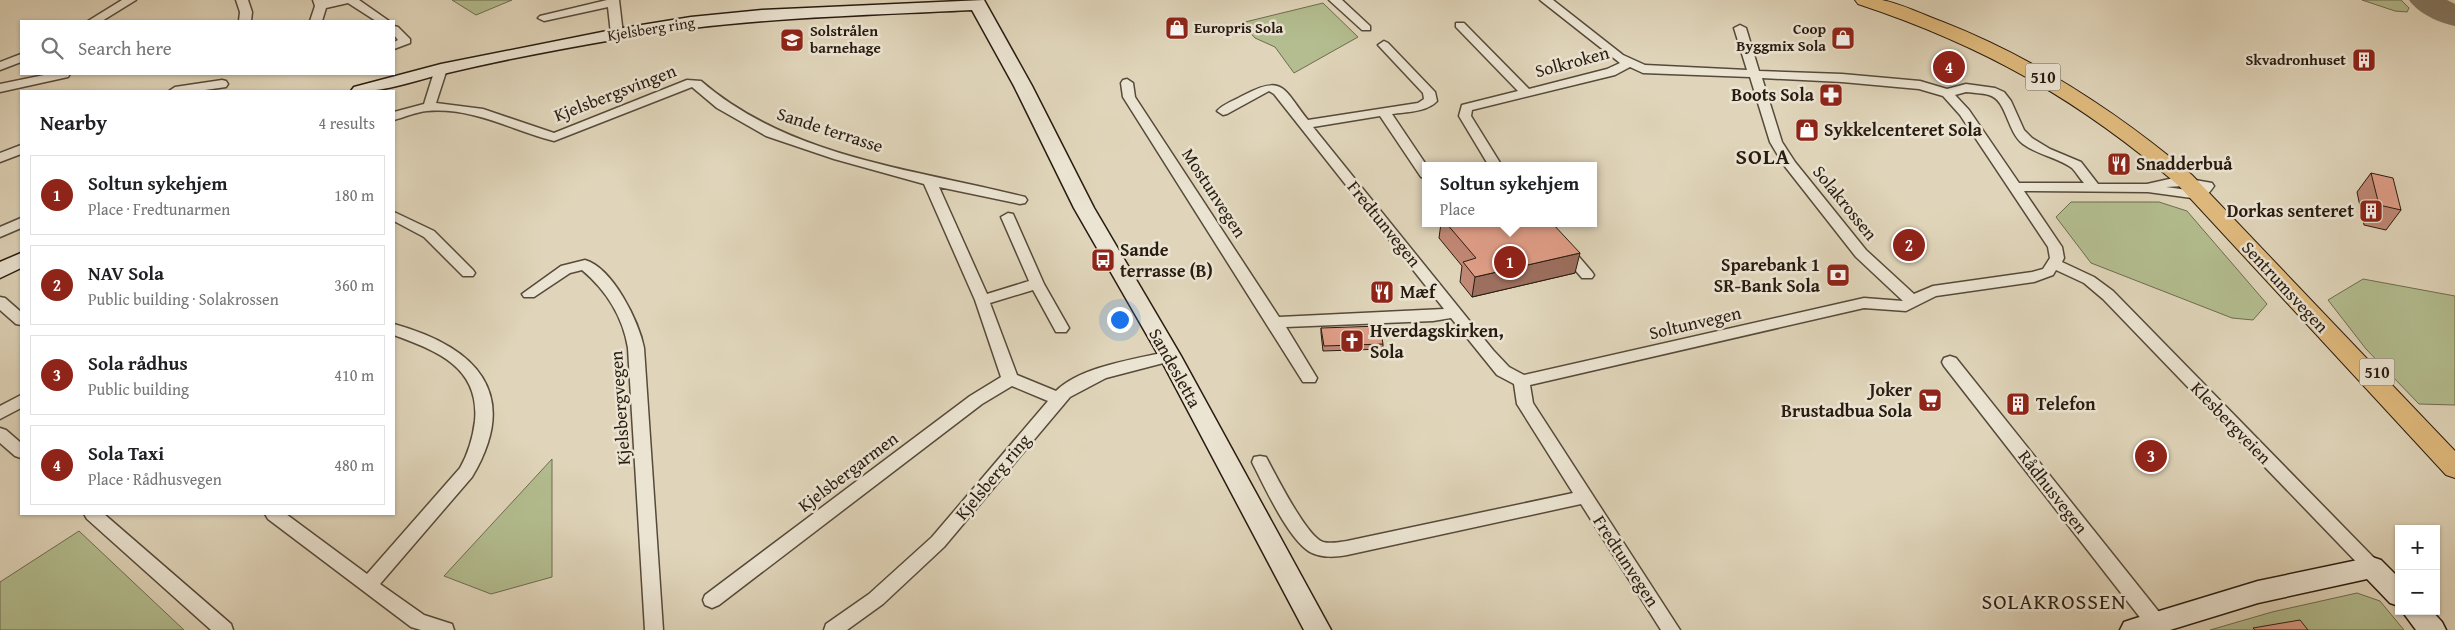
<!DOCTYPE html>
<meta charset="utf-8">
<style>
:root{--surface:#fff;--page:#f6f6f6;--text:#202124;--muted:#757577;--line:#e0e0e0;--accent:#8f2418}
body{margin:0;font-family:"Gentium Book Plus",serif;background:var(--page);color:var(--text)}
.controls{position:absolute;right:15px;bottom:15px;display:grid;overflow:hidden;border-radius:0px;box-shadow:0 1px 4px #0004}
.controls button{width:45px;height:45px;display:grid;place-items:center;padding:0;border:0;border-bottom:1px solid var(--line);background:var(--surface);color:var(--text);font:25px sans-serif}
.you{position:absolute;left:1119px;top:319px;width:18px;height:18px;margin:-12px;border:4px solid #fff;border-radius:50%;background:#1a73e8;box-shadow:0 0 0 8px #1a73e833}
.badge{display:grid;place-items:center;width:32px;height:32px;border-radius:50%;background:var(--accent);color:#fff;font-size:16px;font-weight:700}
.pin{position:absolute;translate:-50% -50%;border:2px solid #fff;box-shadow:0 1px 5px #0006}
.popup{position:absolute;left:1422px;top:162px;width:175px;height:65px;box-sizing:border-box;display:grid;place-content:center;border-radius:0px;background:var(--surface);filter:drop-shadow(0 1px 4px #0005);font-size:16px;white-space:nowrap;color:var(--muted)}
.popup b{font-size:19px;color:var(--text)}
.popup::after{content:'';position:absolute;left:50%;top:100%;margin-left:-10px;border:10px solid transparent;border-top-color:var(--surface)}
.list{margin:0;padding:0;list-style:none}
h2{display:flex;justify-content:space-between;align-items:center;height:65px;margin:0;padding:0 20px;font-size:21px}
h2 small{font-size:16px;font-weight:400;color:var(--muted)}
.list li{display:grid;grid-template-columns:32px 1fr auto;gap:15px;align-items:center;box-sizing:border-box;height:80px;margin:0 10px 10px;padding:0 10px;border:1px solid var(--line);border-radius:0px}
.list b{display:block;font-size:19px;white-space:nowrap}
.list p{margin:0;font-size:16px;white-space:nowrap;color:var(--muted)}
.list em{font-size:16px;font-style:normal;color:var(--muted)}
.icon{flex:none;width:28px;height:28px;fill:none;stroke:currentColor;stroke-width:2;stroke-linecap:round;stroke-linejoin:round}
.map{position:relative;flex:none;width:2455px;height:630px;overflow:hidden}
.search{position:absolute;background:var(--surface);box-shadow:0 1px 4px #0004;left:20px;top:20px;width:375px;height:55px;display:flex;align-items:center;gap:12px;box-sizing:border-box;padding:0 18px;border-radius:0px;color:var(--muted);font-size:19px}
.panel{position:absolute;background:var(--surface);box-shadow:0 1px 4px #0004;left:20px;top:90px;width:375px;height:425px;border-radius:0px}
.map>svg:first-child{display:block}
.green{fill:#b3bd8f;stroke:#6e6c50}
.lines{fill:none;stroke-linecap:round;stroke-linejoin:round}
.taxiway{fill:#847865;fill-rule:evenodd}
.street-casing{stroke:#564a3a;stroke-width:3}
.secondary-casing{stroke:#281b10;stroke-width:3}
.primary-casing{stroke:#281b10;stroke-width:2}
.street{fill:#ebe4d2;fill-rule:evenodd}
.secondary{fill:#ebe4d2;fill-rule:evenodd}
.primary{fill:#e0ba7d;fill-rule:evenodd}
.wall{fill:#c18875;stroke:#281b10}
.shaded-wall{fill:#9d6f5f;stroke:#281b10}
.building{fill:#e09e88;stroke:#281b10}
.labels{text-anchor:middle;stroke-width:5;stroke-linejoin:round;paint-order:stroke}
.far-poi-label{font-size:15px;font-weight:bold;fill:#281b10;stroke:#ebe4d2;text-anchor:start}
.far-street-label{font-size:15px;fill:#281b10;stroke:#ebe4d2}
.shield{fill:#ebe4d2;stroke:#62574a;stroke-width:1}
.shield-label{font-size:16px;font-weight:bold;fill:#281b10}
.street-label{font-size:18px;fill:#281b10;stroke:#ebe4d2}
.poi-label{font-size:18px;font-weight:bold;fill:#281b10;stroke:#ebe4d2;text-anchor:start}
.district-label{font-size:22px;font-weight:bold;letter-spacing:1px;fill:#281b10;stroke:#ebe4d2}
.near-neighbourhood-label{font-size:22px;letter-spacing:1px;fill:#281b10;stroke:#ebe4d2}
</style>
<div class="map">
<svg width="2455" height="630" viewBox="0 0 2455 630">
<rect width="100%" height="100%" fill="#e0d5ba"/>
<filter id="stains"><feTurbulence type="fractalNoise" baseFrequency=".004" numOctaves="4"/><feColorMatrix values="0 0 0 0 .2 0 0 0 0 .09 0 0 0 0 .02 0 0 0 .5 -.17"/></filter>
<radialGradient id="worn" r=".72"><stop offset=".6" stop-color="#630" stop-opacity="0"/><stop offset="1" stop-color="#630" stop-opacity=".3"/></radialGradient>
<path class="green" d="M 452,0 L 512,0 L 476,15 Z
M 2362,0 L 2401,0 L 2409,8 L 2407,12 L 2395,11 Z
M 1323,3 L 1358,37 L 1294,73 L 1275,47 L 1255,38 L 1241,23 Z
M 2071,202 L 2159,202 L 2187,211 L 2267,304 L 2253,320 L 2232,318 L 2091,263 L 2056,217 Z
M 2363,279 L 2455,296 L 2455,405 L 2419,404 L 2366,349 L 2328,300 Z
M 552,459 L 552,577 L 491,594 L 444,576 Z
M 79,531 L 184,630 L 0,630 L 0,582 Z
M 2357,593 L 2380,601 L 2404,630 L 2210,630 L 2272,612 Z"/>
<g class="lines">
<path class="taxiway" d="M 2409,0 L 2447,0 L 2455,4 L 2455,26 C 2439,23 2418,13 2409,0 Z"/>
<g class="street-casing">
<path id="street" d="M 122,0 L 136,0 L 102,21 L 88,21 Z
M 236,0 L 248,0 L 252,12 L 251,21 L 239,21 L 240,12 Z
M 313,0 L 359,0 L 389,21 L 376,21 L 348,3 L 326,8 L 322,21 L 310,21 L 315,6 Z
M 607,0 L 619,0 L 623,34 L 621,36 L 613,36 L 611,34 L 608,7 L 544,21 L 538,18 L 540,16 Z
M 1329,0 L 1342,0 L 1370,26 L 1370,30 L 1362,30 Z
M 1540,0 L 1553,0 L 1623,55 L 1645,65 L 1747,70 L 1734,28 L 1740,25 L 1746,28 L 1759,71 L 1842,74 L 1920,81 L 1947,89 L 1966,84 L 1995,88 L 2004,92 L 2011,101 L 2024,130 L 2032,138 L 2050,149 L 2081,162 L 2098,184 L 2147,184 L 2178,177 L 2212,183 L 2214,186 C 2210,192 2206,197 2199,199 L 2148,192 L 2024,191 L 2062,247 L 2064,258 L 2062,262 L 2094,277 L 2113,291 L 2378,562 L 2381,567 L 2378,572 L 2372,574 L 2366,572 L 2103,299 L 2084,283 L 2056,270 L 2053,275 L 2034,282 L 1936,296 L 1906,311 L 1864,308 L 1530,385 L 1533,403 L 1680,630 L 1661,630 L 1581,504 L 1347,555 C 1335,557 1324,558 1312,553 C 1290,543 1263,484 1252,462 L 1254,457 L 1260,456 L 1266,457 C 1276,475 1306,536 1323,542 C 1330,544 1340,542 1347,541 L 1573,493 L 1517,404 L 1514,384 L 1497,375 L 1451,318 L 1433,321 L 1286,327 L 1317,378 L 1315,382 L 1303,382 L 1123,97 L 1121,83 L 1123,80 L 1127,79 L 1133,83 L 1135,97 L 1279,317 L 1444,309 L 1274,94 L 1269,91 L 1227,114 L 1223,115 L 1217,111 C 1223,104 1235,100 1244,95 C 1284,74 1283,89 1308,120 L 1418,103 L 1424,99 L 1423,93 L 1378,45 L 1384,41 L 1388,43 L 1435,92 L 1437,101 C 1427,112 1406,112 1392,114 L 1427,166 L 1426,178 L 1421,177 L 1380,116 L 1313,127 L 1493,350 L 1509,367 L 1524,375 L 1864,298 L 1903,301 L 1856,257 L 1783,164 L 1770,142 L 1750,77 L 1643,73 L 1630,67 L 1615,75 L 1472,110 L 1471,116 L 1502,166 L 1489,166 L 1459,116 L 1462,105 L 1518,91 L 1456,27 L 1456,23 L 1464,23 L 1529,89 L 1607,69 L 1620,63 ZM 1762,78 L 1842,82 L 1919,89 L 1943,96 L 1960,115 L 2048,247 L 2050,258 L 2043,269 L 2032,272 L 1933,286 L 1914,294 L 1866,250 L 1795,162 L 1782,142 ZM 1966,92 C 1974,93 1982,93 1989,95 C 2007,100 2007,132 2023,144 C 2038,155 2059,158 2072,168 C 2076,172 2080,179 2084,183 L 2019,183 L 1969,110 L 1955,95 ZM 2184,186 L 2198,188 L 2195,191 L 2166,187 Z
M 394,26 L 398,27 L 410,39 L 410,43 L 394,49 L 394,42 L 398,40 L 394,35 Z
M 21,54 L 21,62 L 0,70 L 0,62 Z
M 441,65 L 447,69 L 436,103 L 483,109 L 554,133 L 687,80 L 701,81 C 790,158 915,169 1025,197 L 1027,200 L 1025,203 L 1020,204 L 939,187 L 987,294 L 1029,281 L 1001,217 L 1008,213 L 1013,214 L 1044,284 L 1069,328 L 1066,332 L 1056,332 L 1033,290 L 990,303 L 1017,375 L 1056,391 C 1081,366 1137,359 1170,351 L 1175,352 L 1178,356 L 1175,360 L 1106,378 L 1070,397 L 944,547 L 883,604 L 847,630 L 824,630 L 826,624 L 869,594 L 932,537 L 1048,401 L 1012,386 L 982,404 L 719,605 L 712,608 L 705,605 L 703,600 L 705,595 L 970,396 L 1001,377 L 975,300 L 924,184 L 834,159 L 766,136 L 717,108 L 692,87 L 554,141 C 511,130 473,107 427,111 C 416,112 405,117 394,120 L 394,112 L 424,104 L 435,69 Z
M 49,74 L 70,74 L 68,77 L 0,92 L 0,84 Z
M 222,80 L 226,81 L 228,84 L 226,87 L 198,91 L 169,91 L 175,87 Z
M 21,145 L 21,154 L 0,162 L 0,153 Z
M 394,212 L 434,231 L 473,270 L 475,273 L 473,276 L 463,276 L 424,237 L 394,221 Z
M 21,218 L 21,228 L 0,237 L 0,227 Z
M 1535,223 L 1550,223 L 1592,272 L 1594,275 L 1592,278 L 1582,278 Z
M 585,260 C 613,268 639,322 644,348 L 663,630 L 645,630 L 628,348 C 623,317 606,290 582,270 L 570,273 L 534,297 L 524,297 L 522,294 L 561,266 Z
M 0,297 L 5,298 L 21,312 L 21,325 L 16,324 L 0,310 Z
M 394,324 C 476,347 522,393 472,477 L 380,584 L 424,615 L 452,624 L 454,630 L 421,630 L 411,627 L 268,519 L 265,514 L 286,514 L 367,574 L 460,468 C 468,454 473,437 475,421 C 480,367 437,351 394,335 Z
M 1950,356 L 1956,358 L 2163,617 L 2165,623 L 2163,629 L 2149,629 L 1944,366 L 1942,362 L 1944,358 Z
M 21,395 L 21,408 L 0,419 L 0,406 Z
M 0,428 L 6,430 L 21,443 L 21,458 L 15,456 L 0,443 Z
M 84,514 L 104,514 L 231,624 L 233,630 L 211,630 L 87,519 Z"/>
</g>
<g class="secondary-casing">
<path id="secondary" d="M 984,0 L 1032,86 L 1094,208 L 1181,356 L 1331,630 L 1304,630 L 1159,356 L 1074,208 L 1014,86 L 972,10 C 853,16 735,18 618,39 C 560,49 501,60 443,74 C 412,81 384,93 351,91 L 354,87 L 441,64 L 617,29 L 691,17 L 762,10 Z
M 21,253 L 21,268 L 0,278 L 0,262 Z
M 2372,557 L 2381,560 L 2399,578 L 2399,606 L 2390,603 L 2367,579 L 2258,603 L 2170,630 L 2120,630 L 2124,622 L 2133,619 L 2258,581 Z
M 2402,611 L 2432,611 L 2442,622 L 2446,630 L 2416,630 Z"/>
</g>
<g class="primary-casing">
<path id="primary" d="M 1855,0 C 1864,0 1874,0 1882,0 C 1902,4 1924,15 1943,22 C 2035,58 2117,112 2192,175 L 2455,451 L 2455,478 L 2446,475 L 2178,185 C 2078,99 1982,45 1858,4 Z"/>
</g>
<use href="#street" class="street"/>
<use href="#secondary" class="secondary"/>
<use href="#primary" class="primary"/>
</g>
<path class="wall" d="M 2371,173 L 2401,210 L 2386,230 L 2364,225 L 2357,192 Z
M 1441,223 L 1552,223 L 1575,273 L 1472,297 L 1460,282 L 1462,266 L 1439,238 Z
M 1321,328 L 1383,344 L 1383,349 L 1323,351 L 1321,333 Z"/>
<path class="shaded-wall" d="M 1580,253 L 1575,273 L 1472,297 L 1475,277 Z"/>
<path class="building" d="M 2371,173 L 2393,178 L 2401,210 L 2379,205 Z
M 1446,223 L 1552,223 L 1580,253 L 1475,277 L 1463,262 L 1476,258 Z
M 1380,326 L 1383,344 L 1324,346 L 1321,328 Z
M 2300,620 L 2308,630 L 2255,630 L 2253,628 Z"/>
<defs>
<g id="shop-square" transform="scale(1.25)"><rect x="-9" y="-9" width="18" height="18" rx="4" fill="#8f2418" stroke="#ebe4d2"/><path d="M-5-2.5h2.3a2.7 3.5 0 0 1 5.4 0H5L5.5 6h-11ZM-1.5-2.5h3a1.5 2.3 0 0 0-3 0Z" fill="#fff"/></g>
<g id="school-square" transform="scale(1.25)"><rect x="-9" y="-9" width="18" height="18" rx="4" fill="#8f2418" stroke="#ebe4d2"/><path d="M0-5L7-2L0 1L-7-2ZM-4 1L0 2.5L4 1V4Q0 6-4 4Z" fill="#fff"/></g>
<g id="building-square" transform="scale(1.25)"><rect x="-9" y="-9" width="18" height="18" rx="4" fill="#8f2418" stroke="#ebe4d2"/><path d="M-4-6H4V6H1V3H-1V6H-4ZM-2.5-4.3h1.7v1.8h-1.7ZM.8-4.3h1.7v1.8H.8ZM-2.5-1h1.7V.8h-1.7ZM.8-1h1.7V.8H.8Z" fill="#fff"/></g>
<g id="pharmacy-square" transform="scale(1.25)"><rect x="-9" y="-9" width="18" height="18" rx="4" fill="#8f2418" stroke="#ebe4d2"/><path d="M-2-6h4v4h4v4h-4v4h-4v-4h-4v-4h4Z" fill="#fff"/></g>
<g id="restaurant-square" transform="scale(1.25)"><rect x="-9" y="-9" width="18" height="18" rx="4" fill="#8f2418" stroke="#ebe4d2"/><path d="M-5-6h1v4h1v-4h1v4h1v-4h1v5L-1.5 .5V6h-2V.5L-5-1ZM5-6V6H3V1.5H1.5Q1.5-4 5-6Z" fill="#fff"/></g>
<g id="bus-square" transform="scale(1.25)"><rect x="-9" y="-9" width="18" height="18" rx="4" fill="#8f2418" stroke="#ebe4d2"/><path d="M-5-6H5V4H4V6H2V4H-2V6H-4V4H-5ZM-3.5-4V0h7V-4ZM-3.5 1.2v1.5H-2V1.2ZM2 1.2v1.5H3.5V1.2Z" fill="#fff"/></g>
<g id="bank-square" transform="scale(1.25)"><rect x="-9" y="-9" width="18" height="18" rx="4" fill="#8f2418" stroke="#ebe4d2"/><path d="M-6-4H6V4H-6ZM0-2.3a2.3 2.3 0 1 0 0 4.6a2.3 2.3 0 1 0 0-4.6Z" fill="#fff"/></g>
<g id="church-square" transform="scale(1.25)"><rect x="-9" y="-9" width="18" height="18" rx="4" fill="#8f2418" stroke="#ebe4d2"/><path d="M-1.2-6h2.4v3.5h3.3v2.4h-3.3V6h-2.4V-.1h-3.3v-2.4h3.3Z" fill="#fff"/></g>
<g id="supermarket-square" transform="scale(1.25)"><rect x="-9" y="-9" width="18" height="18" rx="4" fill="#8f2418" stroke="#ebe4d2"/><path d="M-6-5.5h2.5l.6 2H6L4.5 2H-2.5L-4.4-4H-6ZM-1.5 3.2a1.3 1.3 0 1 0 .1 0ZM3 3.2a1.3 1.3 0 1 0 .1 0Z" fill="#fff"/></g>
</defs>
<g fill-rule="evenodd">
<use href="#shop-square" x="1177" y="28"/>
<use href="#shop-square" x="1843" y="38"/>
<use href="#school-square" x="792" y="40"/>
<use href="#building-square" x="2364" y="60"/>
<use href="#pharmacy-square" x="1831" y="95"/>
<use href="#shop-square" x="1807" y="130"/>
<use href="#restaurant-square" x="2119" y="164"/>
<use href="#building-square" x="2371" y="211"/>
<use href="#bus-square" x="1103" y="260"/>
<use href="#bank-square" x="1838" y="275"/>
<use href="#restaurant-square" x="1382" y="292"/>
<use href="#church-square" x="1352" y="341"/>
<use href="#supermarket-square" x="1930" y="400"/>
<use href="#building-square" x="2018" y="404"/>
</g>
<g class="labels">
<g class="far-poi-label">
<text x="1194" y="33">Europris Sola</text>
<text x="1826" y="34" text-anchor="end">Coop<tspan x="1826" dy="17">Byggmix Sola</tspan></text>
<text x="810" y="36">Solstrålen<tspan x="810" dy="17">barnehage</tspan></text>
<text x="2346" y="65" text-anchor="end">Skvadronhuset</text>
</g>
<g class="far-street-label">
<text transform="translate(651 29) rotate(-9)" y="5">Kjelsberg ring</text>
</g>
<g class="shield">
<rect x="2025.5" y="63.5" width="35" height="27" rx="4"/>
<rect x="2359.5" y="358.5" width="35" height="27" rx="4"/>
</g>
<g class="shield-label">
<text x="2043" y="83">510</text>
<text x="2377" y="378">510</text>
</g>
<g class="street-label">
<text transform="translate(1572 62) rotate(-15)" y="6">Solkroken</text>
<text transform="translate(615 93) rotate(-21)" y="6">Kjelsbergsvingen</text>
<text transform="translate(830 130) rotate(18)" y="6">Sande terrasse</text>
<text transform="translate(1214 193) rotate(57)" y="6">Mostunvegen</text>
<text transform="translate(1845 203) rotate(51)" y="6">Solakrossen</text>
<text transform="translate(1384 224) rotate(51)" y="6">Fredtunvegen</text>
<text transform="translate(2285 287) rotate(47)" y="6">Sentrumsvegen</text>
<text transform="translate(1695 323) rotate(-13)" y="6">Soltunvegen</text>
<text transform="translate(1175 368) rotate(61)" y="6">Sandesletta</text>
<text transform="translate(620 408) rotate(-94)" y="6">Kjelsbergvegen</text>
<text transform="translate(2231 423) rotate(46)" y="6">Klesbergveien</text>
<text transform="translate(848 472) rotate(-37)" y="6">Kjelsbergarmen</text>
<text transform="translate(993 477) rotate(-50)" y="6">Kjelsberg ring</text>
<text transform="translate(2053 492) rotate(52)" y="6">Rådhusvegen</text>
<text transform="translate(1626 561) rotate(57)" y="6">Fredtunvegen</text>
</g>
<g class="poi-label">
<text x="1814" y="101" text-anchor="end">Boots Sola</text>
<text x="1824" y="136">Sykkelcenteret Sola</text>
<text x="2136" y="170">Snadderbuå</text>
<text x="2354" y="217" text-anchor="end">Dorkas senteret</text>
<text x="1120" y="256">Sande<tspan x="1120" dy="21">terrasse (B)</tspan></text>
<text x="1820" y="271" text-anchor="end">Sparebank 1<tspan x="1820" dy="21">SR-Bank Sola</tspan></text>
<text x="1400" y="298">Mæf</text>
<text x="1370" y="337">Hverdagskirken,<tspan x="1370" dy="21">Sola</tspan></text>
<text x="1912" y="396" text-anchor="end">Joker<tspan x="1912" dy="21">Brustadbua Sola</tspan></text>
<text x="2036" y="410">Telefon</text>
</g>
<g class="district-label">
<text x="1763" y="164">SOLA</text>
</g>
<g class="near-neighbourhood-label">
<text x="2054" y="609">SOLAKROSSEN</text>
</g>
</g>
<rect width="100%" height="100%" filter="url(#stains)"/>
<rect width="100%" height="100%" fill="url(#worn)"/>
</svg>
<div class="controls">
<button>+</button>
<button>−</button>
</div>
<div class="you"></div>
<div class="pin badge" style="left:1510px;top:262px">1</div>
<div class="popup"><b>Soltun sykehjem</b>Place</div>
<div class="pin badge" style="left:1909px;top:245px">2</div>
<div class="pin badge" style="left:2151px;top:456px">3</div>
<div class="pin badge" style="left:1949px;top:67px">4</div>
<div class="search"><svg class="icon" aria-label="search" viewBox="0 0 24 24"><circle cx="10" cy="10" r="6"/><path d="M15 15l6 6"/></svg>Search here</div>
<section class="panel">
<h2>Nearby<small>4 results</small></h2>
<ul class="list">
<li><span class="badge">1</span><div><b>Soltun sykehjem</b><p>Place · Fredtunarmen</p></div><em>180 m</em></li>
<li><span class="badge">2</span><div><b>NAV Sola</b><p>Public building · Solakrossen</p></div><em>360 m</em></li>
<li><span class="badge">3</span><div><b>Sola rådhus</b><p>Public building</p></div><em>410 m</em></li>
<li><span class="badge">4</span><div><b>Sola Taxi</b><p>Place · Rådhusvegen</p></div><em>480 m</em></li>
</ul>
</section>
</div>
